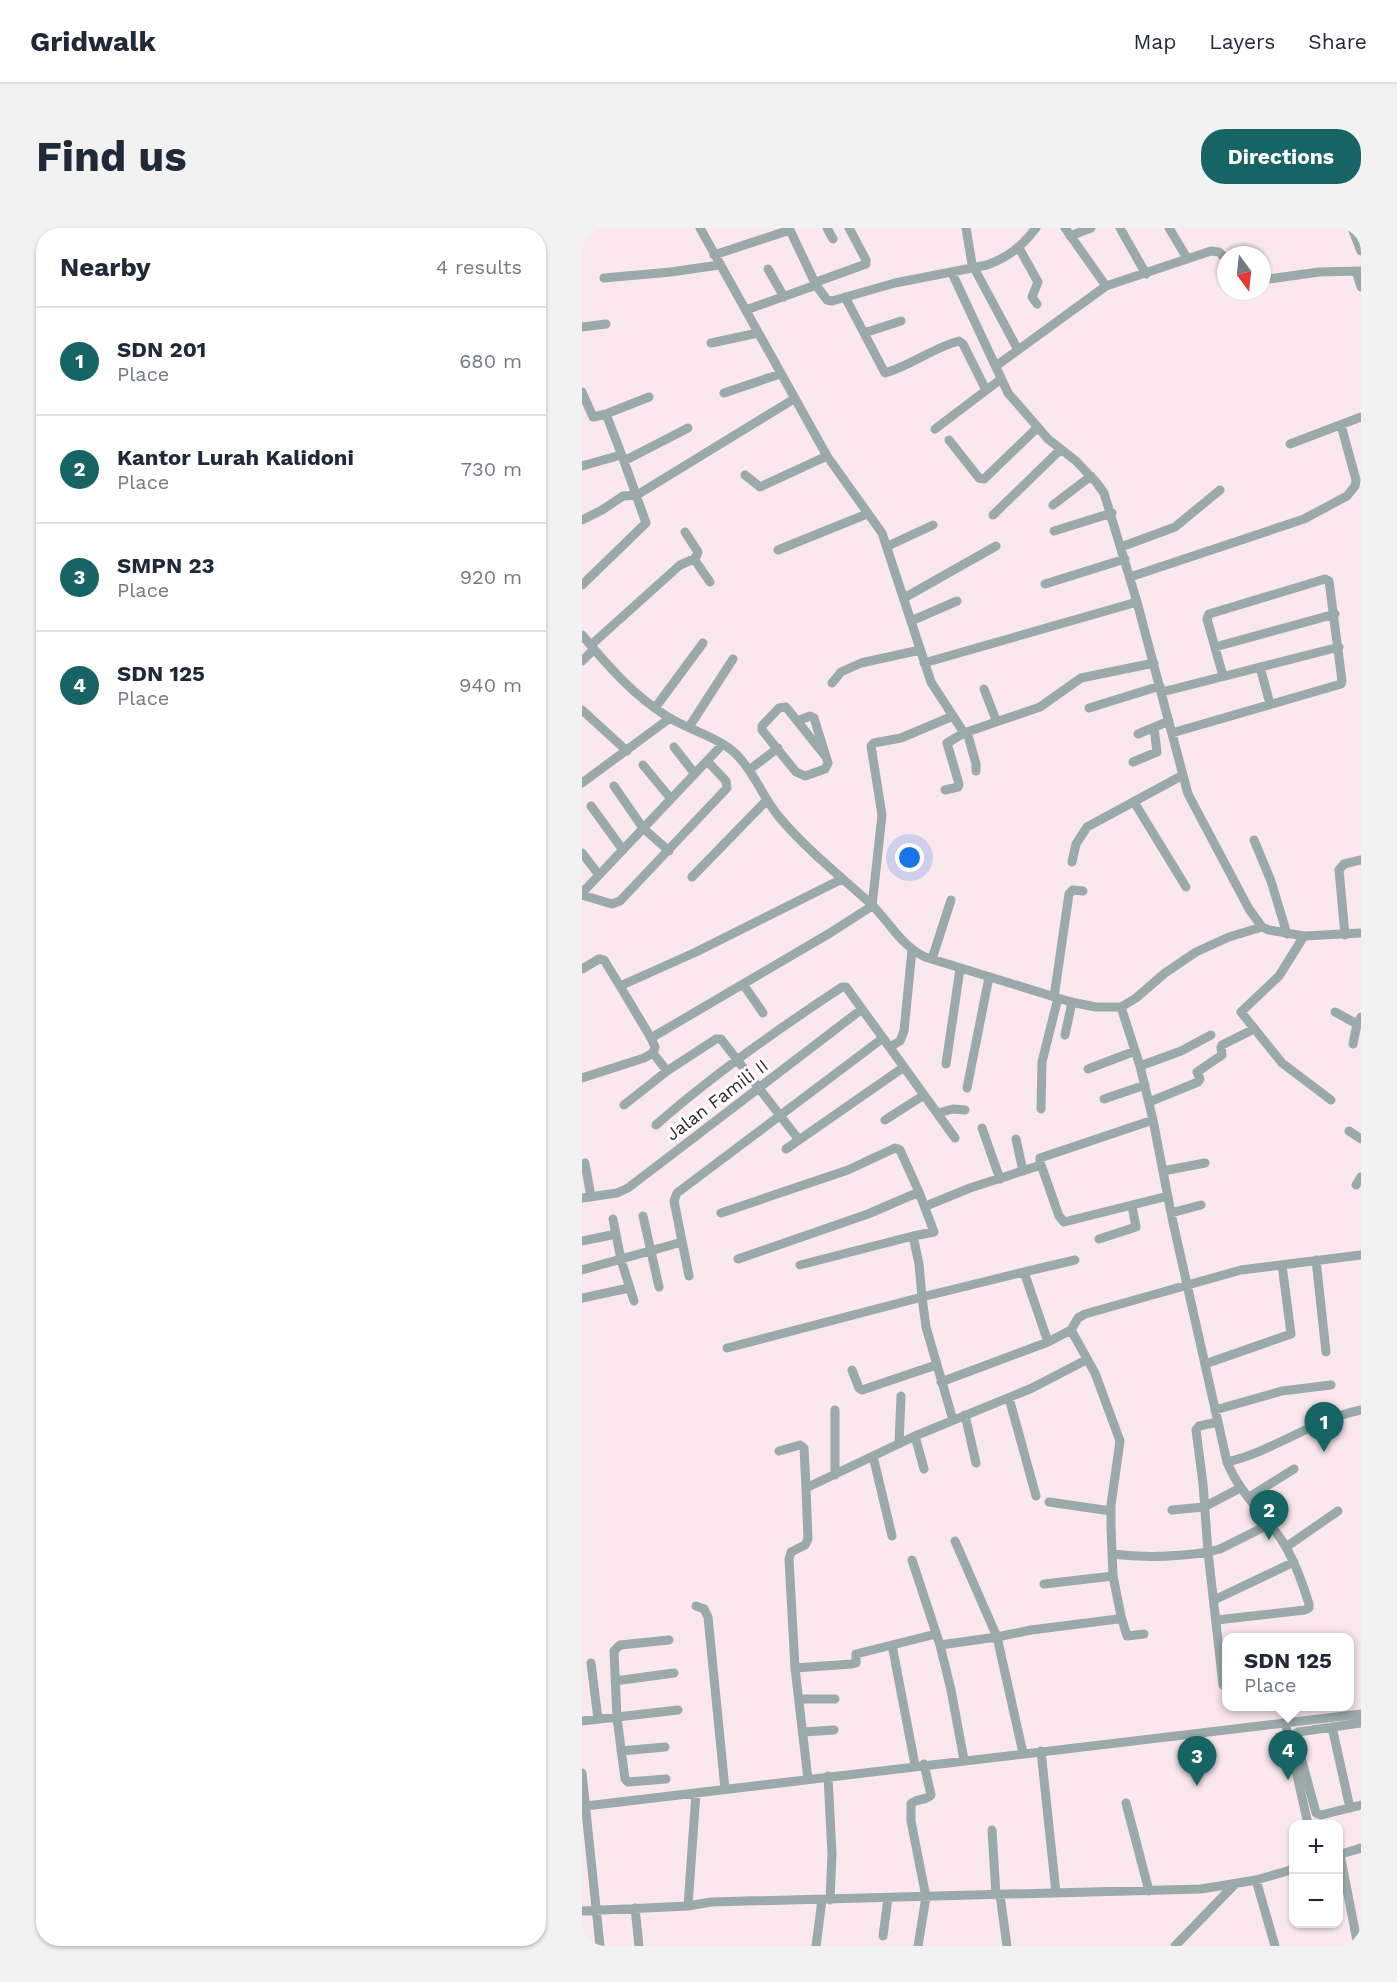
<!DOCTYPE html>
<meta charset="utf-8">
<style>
:root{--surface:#fff;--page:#f2f2f3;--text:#1f2937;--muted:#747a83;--line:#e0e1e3;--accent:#166564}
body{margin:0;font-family:"Work Sans",sans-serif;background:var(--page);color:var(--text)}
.controls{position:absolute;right:18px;bottom:18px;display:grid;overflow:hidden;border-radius:12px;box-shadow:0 2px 4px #0004}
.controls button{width:54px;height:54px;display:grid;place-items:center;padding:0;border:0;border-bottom:2px solid var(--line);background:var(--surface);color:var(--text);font:30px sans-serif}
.compass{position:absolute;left:635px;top:18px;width:54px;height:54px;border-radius:50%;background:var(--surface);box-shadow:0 2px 4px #0004;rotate:165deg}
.you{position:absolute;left:328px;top:630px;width:21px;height:21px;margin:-15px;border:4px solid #fff;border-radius:50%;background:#1a73e8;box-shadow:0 0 0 9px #1a73e833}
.badge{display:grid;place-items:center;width:39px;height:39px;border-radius:50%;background:var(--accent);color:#fff;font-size:20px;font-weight:700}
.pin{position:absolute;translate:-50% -50px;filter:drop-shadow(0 2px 3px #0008)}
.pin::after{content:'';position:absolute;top:32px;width:21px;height:18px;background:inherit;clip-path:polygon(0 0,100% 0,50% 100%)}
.popup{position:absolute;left:640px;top:1405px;width:132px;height:78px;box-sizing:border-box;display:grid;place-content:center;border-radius:12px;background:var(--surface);filter:drop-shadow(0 2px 4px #0005);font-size:20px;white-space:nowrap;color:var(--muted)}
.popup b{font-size:22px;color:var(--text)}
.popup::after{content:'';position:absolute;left:50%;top:100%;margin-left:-12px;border:12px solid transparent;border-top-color:var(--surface)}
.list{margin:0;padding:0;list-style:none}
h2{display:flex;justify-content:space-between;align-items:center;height:78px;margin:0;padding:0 24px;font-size:26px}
h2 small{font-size:20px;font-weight:400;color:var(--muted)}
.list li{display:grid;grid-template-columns:39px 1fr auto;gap:18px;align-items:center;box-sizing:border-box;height:108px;padding:0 24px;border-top:2px solid var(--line)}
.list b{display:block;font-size:22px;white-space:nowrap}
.list p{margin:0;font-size:20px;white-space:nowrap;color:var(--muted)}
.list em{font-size:20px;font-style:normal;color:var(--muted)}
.map{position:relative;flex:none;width:779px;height:1718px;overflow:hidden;border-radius:24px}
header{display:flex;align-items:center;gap:36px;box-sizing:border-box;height:84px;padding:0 30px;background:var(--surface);border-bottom:2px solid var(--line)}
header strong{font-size:28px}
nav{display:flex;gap:33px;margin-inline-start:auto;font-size:21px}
.intro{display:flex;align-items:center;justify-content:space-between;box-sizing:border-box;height:144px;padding:0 36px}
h1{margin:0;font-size:42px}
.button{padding:15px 27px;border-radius:24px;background:var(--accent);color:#fff;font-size:21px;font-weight:700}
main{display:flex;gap:36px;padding:0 36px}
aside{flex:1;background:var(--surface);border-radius:24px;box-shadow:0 2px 4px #0004}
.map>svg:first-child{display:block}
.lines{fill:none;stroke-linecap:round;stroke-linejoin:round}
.minor{stroke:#9aa9a9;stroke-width:9}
.labels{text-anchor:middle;stroke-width:6;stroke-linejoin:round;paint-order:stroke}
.street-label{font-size:18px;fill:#32262a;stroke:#fff}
</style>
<header>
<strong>Gridwalk</strong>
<nav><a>Map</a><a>Layers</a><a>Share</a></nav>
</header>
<div class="intro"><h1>Find us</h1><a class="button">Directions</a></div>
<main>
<aside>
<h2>Nearby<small>4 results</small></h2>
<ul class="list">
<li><span class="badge">1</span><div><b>SDN 201</b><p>Place</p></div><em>680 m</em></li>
<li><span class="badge">2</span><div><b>Kantor Lurah Kalidoni</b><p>Place</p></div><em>730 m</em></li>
<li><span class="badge">3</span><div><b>SMPN 23</b><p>Place</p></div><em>920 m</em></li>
<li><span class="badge">4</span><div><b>SDN 125</b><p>Place</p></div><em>940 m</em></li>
</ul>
</aside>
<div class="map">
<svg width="779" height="1718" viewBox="0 0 779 1718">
<rect width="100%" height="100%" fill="#fbe7ee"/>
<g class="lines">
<path class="minor" d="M 118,0 L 245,228 L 300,305 L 349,454 L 382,505 L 458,479 L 499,450 L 572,435
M 207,0 L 234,57 L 237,53 L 284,36 L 284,32 L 267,0
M 245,0 L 251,11
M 384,0 L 390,36 L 436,122
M 483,0 L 524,58
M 538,0 L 564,46
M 587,0 L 605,30
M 770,0 L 779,23
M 488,8 L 509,0
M 437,20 L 456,54 L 450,69 L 455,76
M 132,27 L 208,2
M 186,41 L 202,69
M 774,43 L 779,59
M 370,45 L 426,165 L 466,211 L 494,233 L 514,254 L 522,265 L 555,374 L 606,566 L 667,681 L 680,699 L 687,702 L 722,708 L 779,705
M 22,50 L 89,44 L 137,37
M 680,52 L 737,44 L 779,43
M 263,69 L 303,145 C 329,138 350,120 377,113 L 381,116 L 404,162
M 164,82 L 234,57 L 245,72 L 250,73 L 313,55 L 405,37 C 427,29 440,18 454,0
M 0,99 L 24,96
M 282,105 L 319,93
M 129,115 L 176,105
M 414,138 L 524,58 L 629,23 L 637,24 L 644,31
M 0,164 L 11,189 L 24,186
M 142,165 L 198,146
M 353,201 L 419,151
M 367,212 L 397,250 L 402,251 L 455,200
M 708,216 L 779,189
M 42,233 L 24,186 L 67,169
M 0,238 L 39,227
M 163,247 L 178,259 L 245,228
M 471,277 L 509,248
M 411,287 L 478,222
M 0,292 L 20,282 L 41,268 L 55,267 L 212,171
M 472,303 L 530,285
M 103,304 L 116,324 L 115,327 L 112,331
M 306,318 L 351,297
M 539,319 L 593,299 L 638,262
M 196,322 L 285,286
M 548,349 L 722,291 L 765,268 L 773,258 L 774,252 L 759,197
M 463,356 L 543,331
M 0,357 L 64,295 L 42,233 L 106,200
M 322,370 L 414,318
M 329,393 L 375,373
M 0,407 C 25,437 52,468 86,489 C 107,502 136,509 154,526 C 173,545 181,570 198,590 C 225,622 257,647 288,675 C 307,693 318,717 343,729 L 489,774 L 514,779 L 539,779 L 554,770 L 583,745 L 614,724 L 647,709 L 680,699
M 9,417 L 98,337 L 112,331 L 128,354
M 633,419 L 753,386
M 0,433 L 12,421
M 342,435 L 555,374
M 678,439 L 688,476
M 250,455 L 259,444 L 279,435 L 338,422
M 402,461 L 414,492
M 580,464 L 757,419
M 73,480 L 121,415
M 507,480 L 578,458
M 0,482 L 45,523
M 215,493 L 228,488 L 232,490 L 246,535 L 243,541 L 223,548 L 214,544 L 180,502 L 180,498 L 197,480 L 204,479 L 244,529
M 107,499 L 151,431
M 385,504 L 394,536 L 394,543
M 590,505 L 759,456 L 760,453 L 747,353 L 743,351 L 627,386 L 625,391 L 641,448
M 556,506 L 587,493
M 92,519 L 113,546
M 551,534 L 575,524 L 572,500
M 61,537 L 89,571
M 167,542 L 196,520
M 0,555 L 88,490
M 32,558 L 61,600 L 87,623
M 363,562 L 376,559 L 377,556 L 365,515 L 382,505
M 552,574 L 604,659
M 9,578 L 41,622
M 672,612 L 689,653 L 705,706
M 0,625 L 17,647
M 490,634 L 494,616 L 505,599 L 601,547
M 110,649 L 185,572
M 0,665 L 140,517
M 0,667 L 30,676 L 38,673 L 145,560 L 144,553 L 125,533
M 763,707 L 757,642 L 762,636 L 779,632
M 722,708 L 697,748 L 659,784 L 700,835 L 749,872
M 350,731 L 369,672
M 0,741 L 17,731 L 22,732 L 38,758
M 161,756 L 181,785
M 472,769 L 487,666 L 491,662 L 501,663
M 539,779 L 558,838 L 571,892 L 590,990 L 645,1234 C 657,1264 681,1285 699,1311 C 712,1331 720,1353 727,1376 L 727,1380 L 723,1382 L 635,1392
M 753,784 L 775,796
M 483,807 L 490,774
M 69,810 L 248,705 L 290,678 L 300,587 L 289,518 L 292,515 L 319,510 L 371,488
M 771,816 L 775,796 L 779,789
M 308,819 L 318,813 L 322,803 L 330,722
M 71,825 L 85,843
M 364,836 L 378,741
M 558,838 L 599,823 L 629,807
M 506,841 L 553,823
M 0,850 L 62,830 L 71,825 L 73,819 L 69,810 L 38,758 L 114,724 L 260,651
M 385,860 L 407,749
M 522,871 L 563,857
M 567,874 L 616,854 L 618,851 L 615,844 L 640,827 L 639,819 L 640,817 L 672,801
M 42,877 L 85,843 L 134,811 L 139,811 L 217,912
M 459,881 L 460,834 L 476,770
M 356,885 L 371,881 L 383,882
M 303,892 L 342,867
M 571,892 L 458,930 L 458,934 L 477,988 L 482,994 L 586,968
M 74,897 C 132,846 196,801 260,759 L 264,759 L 301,810
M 400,900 L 418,951
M 767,903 L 779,911
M 434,911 L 441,943
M 204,921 L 322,839
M 3,935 L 9,969
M 581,943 L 623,935
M 774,957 L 779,949
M 0,970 L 35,965 L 46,960 L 280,781
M 344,978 L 388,960 L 459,937
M 139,985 L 266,942 L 313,920 L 318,922 L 337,964
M 589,985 L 619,977
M 61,988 L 77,1059
M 31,991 L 39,1032 L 52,1073
M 331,1008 L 337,1036 L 340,1069 L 442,1044
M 517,1011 L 554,999 L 550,978
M 0,1013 L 34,1006
M 156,1031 L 286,986 L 337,964 L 352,1004 L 331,1008 L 218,1037
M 734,1032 L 744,1124
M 0,1042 L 100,1014
M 107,1048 L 92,973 L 95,965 L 301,810 L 373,910
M 0,1070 L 47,1060
M 466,1114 L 442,1044 L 493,1032
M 145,1120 L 340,1069 L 344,1099 L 371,1192
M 623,1136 L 709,1106 L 700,1037
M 270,1142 L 277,1160 L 280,1162 L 354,1137
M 359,1154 L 466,1114 L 489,1102
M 427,1170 L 454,1268
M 253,1182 L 253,1247
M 633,1182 L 700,1163 L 749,1157
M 383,1187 L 394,1235
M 333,1208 L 342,1241
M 317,1216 L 319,1168
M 197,1223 L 218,1217 L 222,1220 L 224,1260
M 291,1228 L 310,1308
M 645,1234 C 692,1223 731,1192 779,1182
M 667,1269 L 712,1241
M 467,1274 L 529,1283
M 590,1282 L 622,1279 L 658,1260
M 704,1319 L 756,1283
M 530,1326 C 563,1330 594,1329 626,1324 L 621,1256 L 614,1202 L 617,1198 L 636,1194
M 330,1332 L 358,1417 L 415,1409 L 373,1313
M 462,1356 L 531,1348
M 632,1372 L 712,1334
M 114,1378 L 122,1381 L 126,1389 L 143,1561
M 539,1388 L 545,1408 L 562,1406
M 310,1417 L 333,1537
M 358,1417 L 369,1462 L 382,1532
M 9,1435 L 16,1491
M 213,1440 L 270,1436 L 274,1435 L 274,1426 L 354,1406
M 33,1453 L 92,1445
M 644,1460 L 641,1457 L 626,1324 L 638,1321 L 688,1296
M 217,1471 L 253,1471
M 0,1493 L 96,1482
M 703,1494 L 726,1596
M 779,1495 L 716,1504 L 713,1507 L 734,1585 L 739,1587 L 779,1577
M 750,1499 L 768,1580
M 221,1504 L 252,1502
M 39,1523 L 83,1519
M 459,1523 L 474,1665
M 441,1525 L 415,1409 L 449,1402 L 536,1391 L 539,1388 L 531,1348 L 529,1299 L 529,1277 L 538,1213 L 513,1145 L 489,1102 L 496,1090 L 503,1086 L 659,1042 L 779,1027
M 0,1545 L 18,1718
M 246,1548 L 250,1626 L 248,1672
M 84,1551 L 46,1554 L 43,1551 L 35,1490 L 32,1423 L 38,1417 L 87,1412
M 226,1551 L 213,1440 L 207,1331 L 209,1324 L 223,1317 L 226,1311 L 224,1260 L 333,1208 L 450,1160 L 504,1132
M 544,1575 L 567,1663
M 4,1578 L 779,1486
M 410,1602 L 414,1667
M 758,1626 L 776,1718
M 756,1627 L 779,1620
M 674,1652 L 693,1718
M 418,1667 L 425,1718
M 106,1678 L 114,1565
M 53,1680 L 57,1718
M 0,1683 L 106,1678 L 129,1674 L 619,1661 L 674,1652 L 712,1641
M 301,1708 L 306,1670
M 234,1718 L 240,1672
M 336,1718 L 344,1669 L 329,1593 L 329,1576 C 334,1570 344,1573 349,1567 L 342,1536
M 593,1718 L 653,1656"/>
</g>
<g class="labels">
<g class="street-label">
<text transform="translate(135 872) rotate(-37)" y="6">Jalan Famili II</text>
</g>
</g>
</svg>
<div class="controls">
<button>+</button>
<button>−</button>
</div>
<svg class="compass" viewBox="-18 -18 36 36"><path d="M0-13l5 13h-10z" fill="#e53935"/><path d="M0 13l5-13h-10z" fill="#747a83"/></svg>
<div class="you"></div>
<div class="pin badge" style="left:742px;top:1224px">1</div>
<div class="pin badge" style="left:687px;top:1312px">2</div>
<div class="pin badge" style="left:615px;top:1558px">3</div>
<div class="pin badge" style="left:706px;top:1552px">4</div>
<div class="popup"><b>SDN 125</b>Place</div>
</div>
</main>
